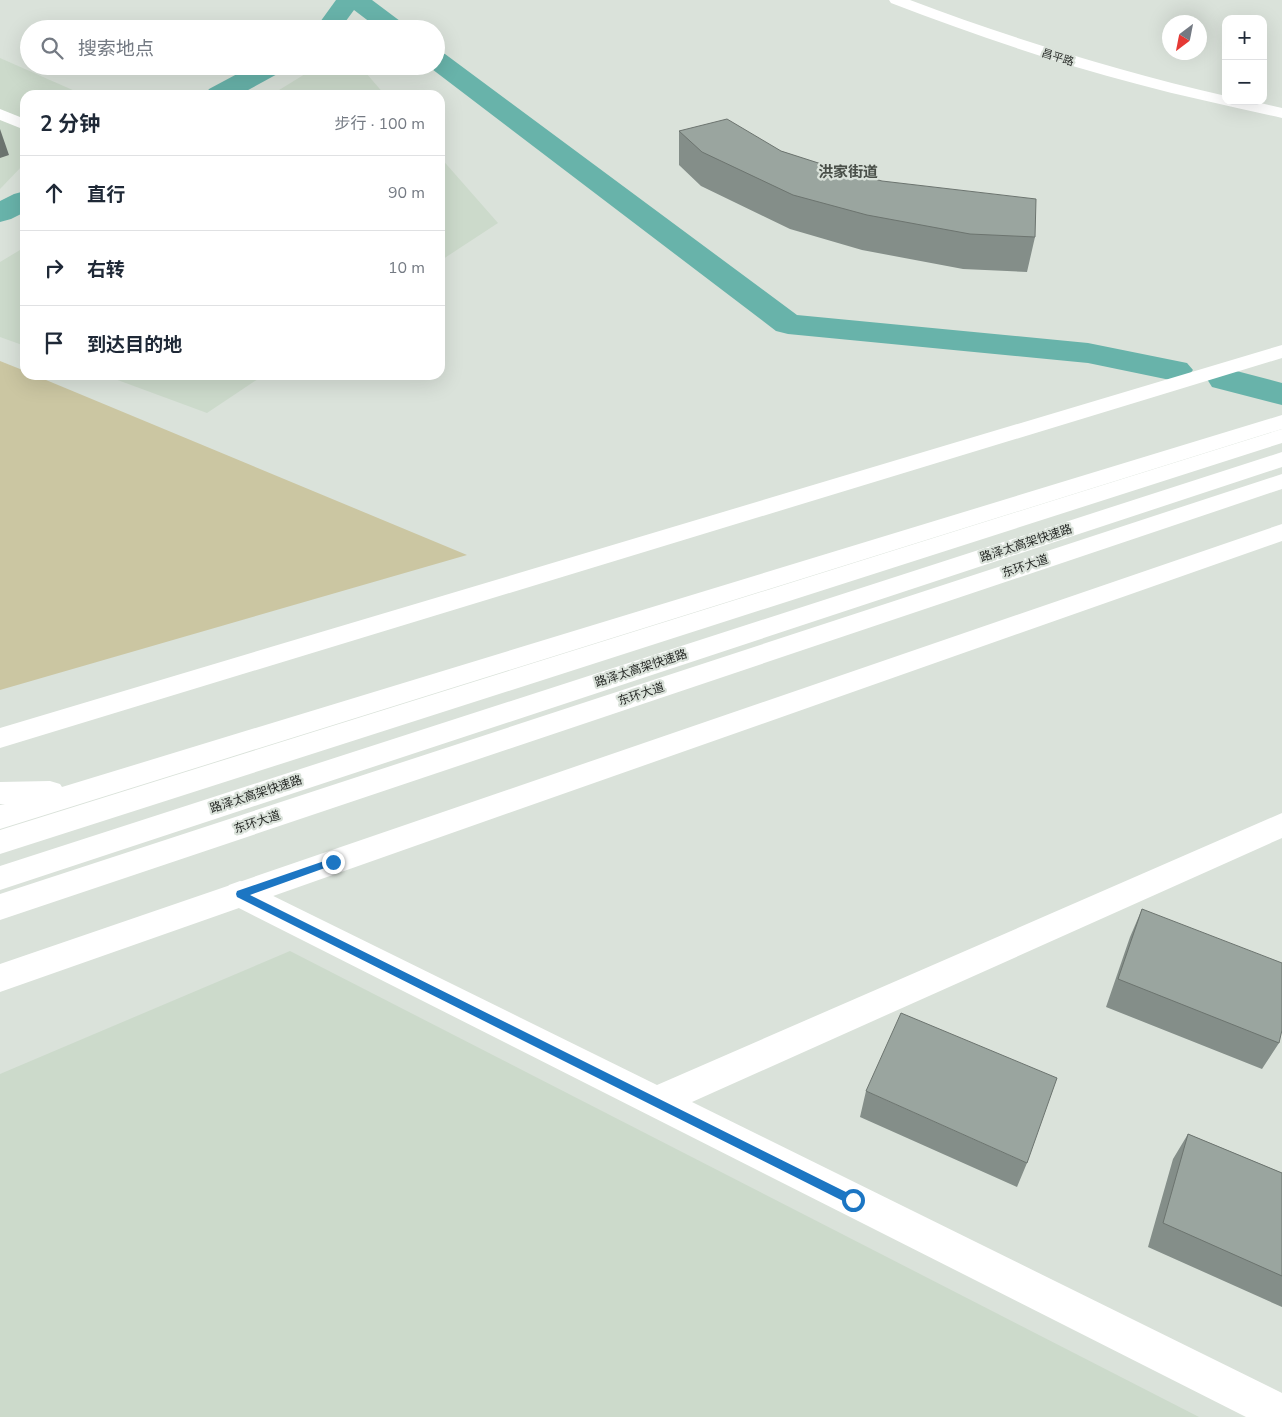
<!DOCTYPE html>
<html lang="zh">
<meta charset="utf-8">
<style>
:root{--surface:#fff;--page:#f6f6f7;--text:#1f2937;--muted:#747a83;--line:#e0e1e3}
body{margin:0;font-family:"Nunito Sans","Noto Sans SC",sans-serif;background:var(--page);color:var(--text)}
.controls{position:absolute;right:15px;top:15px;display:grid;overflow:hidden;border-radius:10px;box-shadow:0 5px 20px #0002}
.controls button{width:45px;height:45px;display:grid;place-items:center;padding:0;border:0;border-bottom:1px solid var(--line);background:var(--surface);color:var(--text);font:25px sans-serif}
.compass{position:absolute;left:1162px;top:15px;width:45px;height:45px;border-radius:50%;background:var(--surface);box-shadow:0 5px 20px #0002;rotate:212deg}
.stop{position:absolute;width:15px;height:15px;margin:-11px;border:4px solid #1c76c3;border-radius:50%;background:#fff}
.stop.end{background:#1c76c3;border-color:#fff;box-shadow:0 1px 5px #0008}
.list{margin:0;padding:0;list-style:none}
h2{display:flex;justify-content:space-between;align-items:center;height:65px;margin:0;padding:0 20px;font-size:21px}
h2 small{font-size:16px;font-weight:400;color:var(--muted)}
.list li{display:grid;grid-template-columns:32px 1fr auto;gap:15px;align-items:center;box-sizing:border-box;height:75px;padding:0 20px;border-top:1px solid var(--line)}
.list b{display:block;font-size:19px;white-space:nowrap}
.list em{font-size:16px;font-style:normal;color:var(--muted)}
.icon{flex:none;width:28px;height:28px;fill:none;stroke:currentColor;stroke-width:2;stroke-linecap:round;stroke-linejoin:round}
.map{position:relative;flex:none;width:1282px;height:1417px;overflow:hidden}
.search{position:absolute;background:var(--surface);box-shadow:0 5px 20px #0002;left:20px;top:20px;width:425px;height:55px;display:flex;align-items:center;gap:12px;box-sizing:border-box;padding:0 18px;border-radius:28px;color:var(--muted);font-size:19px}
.panel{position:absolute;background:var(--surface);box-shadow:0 5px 20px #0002;left:20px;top:90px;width:425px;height:290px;border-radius:15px}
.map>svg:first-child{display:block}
.built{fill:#ccdacb}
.green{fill:#cbc6a2}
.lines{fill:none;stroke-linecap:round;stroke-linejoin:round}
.canal{fill:#68b3aa;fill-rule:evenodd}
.street{fill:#fff;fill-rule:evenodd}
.secondary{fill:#fff;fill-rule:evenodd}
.primary{fill:#fff;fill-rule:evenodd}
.highway{fill:#fff;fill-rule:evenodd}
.wall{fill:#848e89}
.shaded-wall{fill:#6c746f}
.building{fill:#9aa59f;stroke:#6c746f}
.route{fill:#1c76c3}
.labels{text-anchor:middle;stroke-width:4.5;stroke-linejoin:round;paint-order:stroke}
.far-street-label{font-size:11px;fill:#272a27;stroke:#dae2da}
.street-label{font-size:12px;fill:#272a27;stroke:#dae2da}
.far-district-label{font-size:15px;font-weight:bold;fill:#494f48;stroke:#dae2da}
</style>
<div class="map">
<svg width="1282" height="1417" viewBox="0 0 1282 1417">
<rect width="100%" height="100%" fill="#dae2da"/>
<path class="built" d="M 0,58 L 84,95 L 25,95 L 25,163 L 0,189 Z
M 318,66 L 360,66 L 385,95 L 271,95 Z
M 440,157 L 498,223 L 440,261 Z
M 25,247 L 25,346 L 0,337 L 0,262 Z
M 104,375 L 264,375 L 207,413 Z
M 290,951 L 1199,1417 L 0,1417 L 0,1074 Z"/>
<path class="green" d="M 0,361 L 25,371 L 25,375 L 34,375 L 467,555 L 0,690 Z"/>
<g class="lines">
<path class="canal" d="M 336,0 L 372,0 L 404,24 L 407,29 L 379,29 L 354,10 L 340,29 L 315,29 Z
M 436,52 L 445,54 L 797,315 L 1088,343 L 1187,363 L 1193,370 L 1187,377 L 1175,381 L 1088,363 L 788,334 L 776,331 L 428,66 L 436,66 Z
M 252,66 L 285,66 L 281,72 L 239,95 L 205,95 L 209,89 Z
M 25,191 L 25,212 L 11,219 L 0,222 L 0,201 L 14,194 Z
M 1225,368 L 1282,383 L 1282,405 L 1212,387 L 1207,379 L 1212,371 Z"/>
<path class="street" d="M 0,109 L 25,119 L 25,130 L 0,120 Z
M 1282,813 L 1282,838 L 692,1102 L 1282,1393 L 1282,1417 L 1246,1417 L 229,903 L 225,894 L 229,885 L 240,881 L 251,885 L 657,1085 Z"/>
<path class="secondary" d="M 889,0 L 910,0 C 1013,39 1118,71 1226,96 L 1226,101 L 1252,101 L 1282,108 L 1282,118 C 1234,107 1185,97 1137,84 C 1053,62 972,34 891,3 Z
M 1282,345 L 1282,358 L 0,748 L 0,728 Z
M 1282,524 L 1282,541 L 0,992 L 0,964 Z"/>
<path class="primary" d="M 1282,415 L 1282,429 L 0,829 L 0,805 L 5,804 L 0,804 L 0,782 L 50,781 L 60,784 L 62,787 Z
M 1282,474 L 1282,489 L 0,920 L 0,894 Z"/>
<path class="highway" d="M 1282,429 L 1282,443 L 0,854 L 0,830 Z
M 1282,452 L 1282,467 L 0,890 L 0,866 Z"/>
</g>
<path class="wall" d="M 679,131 L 781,151 L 1035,237 L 1027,272 L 963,269 L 862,250 L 790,229 L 701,186 L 679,165 Z
M 1142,909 L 1279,1043 L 1262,1069 L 1106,1007 L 1130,937 Z
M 866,1091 L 1027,1163 L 1017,1187 L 860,1117 Z
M 1188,1134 L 1282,1173 L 1282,1307 L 1148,1247 L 1173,1159 Z"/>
<path class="shaded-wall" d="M 0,129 L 9,155 L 0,158 Z"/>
<path class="building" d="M 727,119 L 781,151 L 837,169 L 882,181 L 1036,199 L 1035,237 L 970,234 L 867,215 L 793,195 L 702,152 L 679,131 Z
M 1142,909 L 1282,963 L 1282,1030 L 1279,1043 L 1118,979 Z
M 901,1013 L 1057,1078 L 1027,1163 L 866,1091 Z
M 1188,1134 L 1282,1173 L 1282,1276 L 1163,1223 Z"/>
<path class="route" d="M 333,858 L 338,862 L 336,864 L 250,895 L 856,1197 L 858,1200 L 856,1204 L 853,1206 L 849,1204 L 237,897 L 236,894 L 237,891 Z"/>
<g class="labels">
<g class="far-street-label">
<text transform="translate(1058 57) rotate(17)" y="4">昌平路</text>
</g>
<g class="street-label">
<text transform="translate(1026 543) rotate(-18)" y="4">路泽太高架快速路</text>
<text transform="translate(1025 566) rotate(-18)" y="4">东环大道</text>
<text transform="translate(641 668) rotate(-18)" y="4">路泽太高架快速路</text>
<text transform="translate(641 694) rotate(-18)" y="4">东环大道</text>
<text transform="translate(256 794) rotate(-18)" y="4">路泽太高架快速路</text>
<text transform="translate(257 822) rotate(-18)" y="4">东环大道</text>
</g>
<g class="far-district-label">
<text x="848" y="177">洪家街道</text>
</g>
</g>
</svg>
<div class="controls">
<button>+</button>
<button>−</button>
</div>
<svg class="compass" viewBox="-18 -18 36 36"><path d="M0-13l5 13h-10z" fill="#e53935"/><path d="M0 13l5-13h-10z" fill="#747a83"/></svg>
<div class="stop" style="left:853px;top:1200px"></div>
<div class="stop end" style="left:333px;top:862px"></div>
<div class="search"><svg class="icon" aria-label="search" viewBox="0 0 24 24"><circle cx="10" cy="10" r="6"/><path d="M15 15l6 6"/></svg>搜索地点</div>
<section class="panel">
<h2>2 分钟<small>步行 · 100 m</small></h2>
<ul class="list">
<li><svg class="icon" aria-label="ahead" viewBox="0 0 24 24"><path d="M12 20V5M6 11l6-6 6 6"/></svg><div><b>直行</b></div><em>90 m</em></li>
<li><svg class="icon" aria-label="right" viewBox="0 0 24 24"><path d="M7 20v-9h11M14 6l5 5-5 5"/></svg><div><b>右转</b></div><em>10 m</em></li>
<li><svg class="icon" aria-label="arrive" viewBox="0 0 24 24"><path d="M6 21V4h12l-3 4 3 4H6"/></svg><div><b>到达目的地</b></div></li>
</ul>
</section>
</div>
